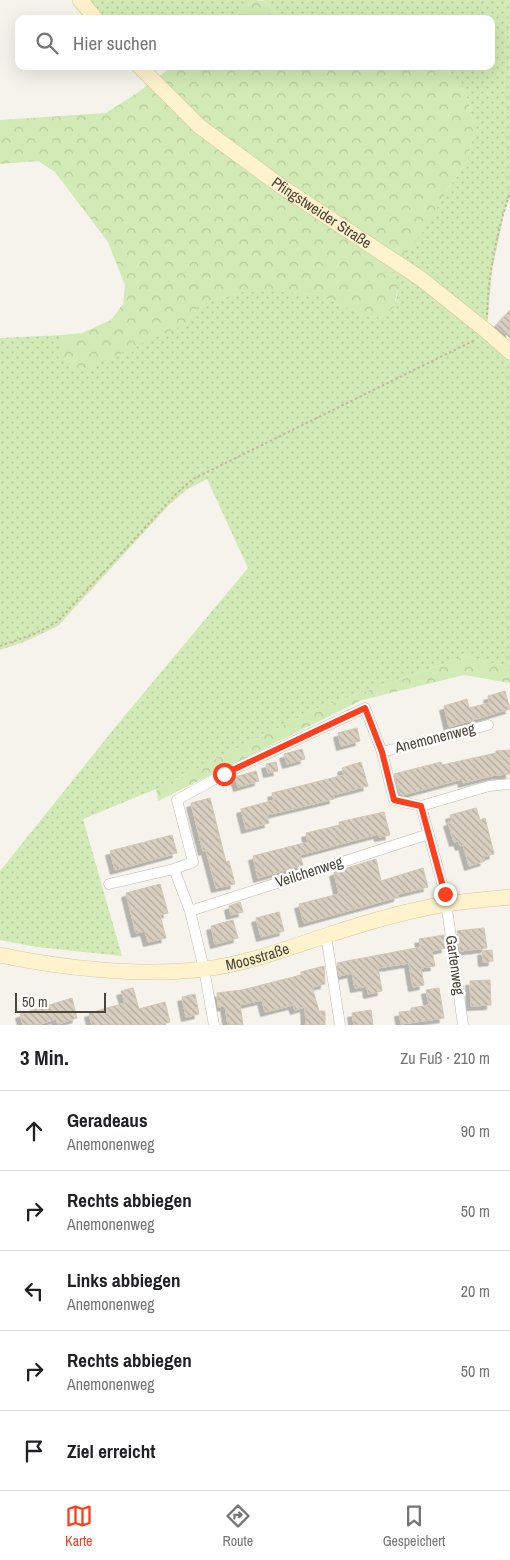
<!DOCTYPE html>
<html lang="de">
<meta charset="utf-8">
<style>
:root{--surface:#fff;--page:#f2f2f2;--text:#202124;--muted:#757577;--line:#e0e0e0;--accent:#fc3f1d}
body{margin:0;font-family:"Archivo Narrow",sans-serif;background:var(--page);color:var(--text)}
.scale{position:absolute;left:15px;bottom:12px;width:91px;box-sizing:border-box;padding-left:5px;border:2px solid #4b4439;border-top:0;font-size:14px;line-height:18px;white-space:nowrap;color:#4b4439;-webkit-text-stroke:4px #fff;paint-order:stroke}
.stop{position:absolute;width:15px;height:15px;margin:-11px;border:4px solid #fc3f1d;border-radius:50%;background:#fff}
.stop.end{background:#fc3f1d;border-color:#fff;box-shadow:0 1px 5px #0008}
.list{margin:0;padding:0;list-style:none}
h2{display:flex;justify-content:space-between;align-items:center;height:65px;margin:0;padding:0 20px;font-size:21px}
h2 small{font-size:16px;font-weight:400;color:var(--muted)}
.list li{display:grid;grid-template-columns:32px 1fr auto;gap:15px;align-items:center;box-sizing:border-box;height:80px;padding:0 20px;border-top:1px solid var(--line)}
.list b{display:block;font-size:19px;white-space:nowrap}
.list p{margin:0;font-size:16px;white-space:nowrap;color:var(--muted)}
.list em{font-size:16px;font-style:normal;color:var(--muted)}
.icon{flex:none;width:28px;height:28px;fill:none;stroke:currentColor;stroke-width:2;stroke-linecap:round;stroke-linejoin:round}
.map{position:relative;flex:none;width:510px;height:1025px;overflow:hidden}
.search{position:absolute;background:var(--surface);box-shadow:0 5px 20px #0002;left:15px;right:15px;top:15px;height:55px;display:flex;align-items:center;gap:12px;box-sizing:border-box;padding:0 18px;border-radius:10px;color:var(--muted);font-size:19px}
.sheet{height:465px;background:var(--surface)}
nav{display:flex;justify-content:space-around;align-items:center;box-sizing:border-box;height:70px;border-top:1px solid var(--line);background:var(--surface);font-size:14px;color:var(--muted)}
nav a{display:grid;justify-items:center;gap:2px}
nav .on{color:var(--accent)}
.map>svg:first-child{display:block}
.grass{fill:url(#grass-dots)}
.forest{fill:url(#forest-crowns)}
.building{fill:url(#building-back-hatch);stroke:#d3c7b4;filter:url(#shadow)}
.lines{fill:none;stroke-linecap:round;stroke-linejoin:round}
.street-casing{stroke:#c2bbae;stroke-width:11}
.secondary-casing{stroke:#d6c79b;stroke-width:16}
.path{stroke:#c4b79f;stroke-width:2;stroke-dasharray:2.5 2.5;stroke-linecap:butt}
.street{stroke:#fff;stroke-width:10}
.secondary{stroke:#fff3cd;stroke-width:15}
.route{stroke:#fc3f1d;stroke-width:6}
.labels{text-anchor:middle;stroke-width:5;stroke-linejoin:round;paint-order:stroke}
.street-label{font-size:15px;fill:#4b4439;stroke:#fff}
</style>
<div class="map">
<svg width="510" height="1025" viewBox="0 0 510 1025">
<defs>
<pattern id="grass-dots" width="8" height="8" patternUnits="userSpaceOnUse" patternTransform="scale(1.25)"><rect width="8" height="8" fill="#d2eab5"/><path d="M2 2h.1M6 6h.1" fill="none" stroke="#b6ca9c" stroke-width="1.8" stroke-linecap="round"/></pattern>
<pattern id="forest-crowns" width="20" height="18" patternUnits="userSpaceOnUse" patternTransform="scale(1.25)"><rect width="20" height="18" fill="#d2eab5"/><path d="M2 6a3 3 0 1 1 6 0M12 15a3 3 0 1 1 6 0" fill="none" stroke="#b6ca9c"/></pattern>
<pattern id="building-back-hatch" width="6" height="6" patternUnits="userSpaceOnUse" patternTransform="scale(1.25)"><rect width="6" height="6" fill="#d8cfc1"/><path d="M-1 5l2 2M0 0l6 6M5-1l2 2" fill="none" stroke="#b1aa9e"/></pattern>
<filter id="shadow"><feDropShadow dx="-4.5" dy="4.5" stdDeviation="0" flood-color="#0004"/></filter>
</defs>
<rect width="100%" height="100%" fill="#f6f3ec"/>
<path class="grass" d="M 86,0 L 254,0 L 232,19 L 102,19 Z
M 263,0 L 510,0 L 510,197 L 504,213 L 492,271 L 486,340 L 510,360 L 510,668 L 466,656 L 316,709 L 156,789 L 83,819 L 122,956 L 37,947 L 0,940 L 0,871 L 117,725 L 248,568 L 207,479 L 186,490 L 168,506 L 58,626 L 24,642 L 0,650 L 0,338 L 63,335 L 59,357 L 186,324 L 199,305 L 243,292 L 288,292 L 323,295 L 363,316 L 382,317 C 399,303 401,292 392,272 L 467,161 L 475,128 L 466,94 L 444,66 L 491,66 L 491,19 L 286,19 L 279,16 Z"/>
<path class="forest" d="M 254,0 L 264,1 L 279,16 L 286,19 L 232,19 Z
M 173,66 L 444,66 L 466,94 L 475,128 L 467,161 L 449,187 L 427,226 L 392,272 L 398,285 L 394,307 L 382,317 L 363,316 L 323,295 L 288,292 L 243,292 L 199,305 L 186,324 L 77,373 L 59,357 L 63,335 L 82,333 L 111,320 L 123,304 L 125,285 L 108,242 L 55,172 L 38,161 L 0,164 L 0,120 L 106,113 L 137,93 Z
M 466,656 L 510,668 L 510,683 L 464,675 L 362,700 L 158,801 L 156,789 L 316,709 Z"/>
<path class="building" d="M 510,310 L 510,338 L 496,326 Z
M 505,691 L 510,709 L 449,727 L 444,706 L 467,699 L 469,708 L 489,703 L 488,696 Z
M 357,728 L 360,741 L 341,746 L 338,733 Z
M 302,749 L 305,759 L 287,764 L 284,754 Z
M 510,750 L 510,774 L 495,775 L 463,783 L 462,779 L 403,795 L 400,794 L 394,774 L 441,762 L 442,765 L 496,753 L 496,751 Z
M 276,762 L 278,771 L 268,773 L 266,764 Z
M 361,762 L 368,786 L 333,795 L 334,799 L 267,815 L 269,823 L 246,829 L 241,809 L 274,800 L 272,793 L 344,775 L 342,768 Z
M 256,771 L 259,781 L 238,787 L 235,777 Z
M 210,798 L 226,862 L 229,861 L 235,884 L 216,888 L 206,850 L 203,851 L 191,803 Z
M 476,808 L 480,820 L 485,818 L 494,854 L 483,857 L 485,861 L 469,866 L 463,845 L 460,846 L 458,841 L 454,842 L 448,822 L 452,821 L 450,815 Z
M 384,812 L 390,835 L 379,837 L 378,834 L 300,855 L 303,865 L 258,878 L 253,856 L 308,842 L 306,833 L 340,825 L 339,822 Z
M 172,835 L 177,853 L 115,870 L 110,851 Z
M 376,859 L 381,881 L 423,868 L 428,887 L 398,894 L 398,897 L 304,923 L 299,904 L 339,894 L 334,872 Z
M 160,884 L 168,913 L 160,915 L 166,938 L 148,942 L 145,931 L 136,933 L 126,893 Z
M 240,902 L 243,912 L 231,915 L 229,906 Z
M 279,912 L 284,931 L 261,937 L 256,918 Z
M 233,920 L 238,938 L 215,944 L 211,926 Z
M 484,928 L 487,948 L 460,951 L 457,931 Z
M 444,935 L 446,948 L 432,951 L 435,966 L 421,968 L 424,985 L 413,987 L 409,963 L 378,968 L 382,991 L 368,994 L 367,986 L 355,988 L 352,973 L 339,976 L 337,963 L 421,947 L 419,939 Z
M 492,950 L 493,961 L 483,962 L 482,951 Z
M 324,966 L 325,984 L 312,987 L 319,1011 L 325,1011 L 325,1025 L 306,1025 L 305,1007 L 295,1010 L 293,1005 L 265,1012 L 262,1000 L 240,1005 L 243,1025 L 228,1025 L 225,1006 L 218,1007 L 217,993 L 242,990 L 301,975 L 301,972 Z
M 490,980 L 491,1005 L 471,1006 L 470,981 Z
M 133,988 L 139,1009 L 165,1002 L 170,1022 L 158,1025 L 92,1025 L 89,1013 L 125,1003 L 121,991 Z
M 439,988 L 444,1018 L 401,1024 L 399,1012 L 411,1011 L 411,1008 L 429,1005 L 426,990 Z
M 195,994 L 199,1014 L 186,1017 L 182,997 Z
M 72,998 L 77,1018 L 58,1024 L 56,1019 L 37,1025 L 23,1025 L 20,1014 Z
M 371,1010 L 373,1025 L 354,1025 L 352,1013 Z"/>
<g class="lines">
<g class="street-casing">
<path id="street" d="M 382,752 L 488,725
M 421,806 L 445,894 L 463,1025
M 109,884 L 174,869
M 190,911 L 429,834
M 326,935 L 340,1025
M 214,1025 L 204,969 L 190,911 L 174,869 L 193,862 L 177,800 L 224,774 L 365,708 L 382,752 L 394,800 L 421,806 L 489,786 L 510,784"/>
</g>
<g class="secondary-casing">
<g id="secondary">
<path d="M 80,0 L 96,19"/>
<path id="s1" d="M 139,66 L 199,126 L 282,187 L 420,278 L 484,329 L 510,352"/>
<path id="s2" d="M 0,955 C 62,968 141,977 204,969 C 247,964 288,948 328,935 C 367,922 406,911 446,904 C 467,901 489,899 510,897"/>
</g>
</g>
<path class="path" d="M 487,315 C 488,273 497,232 510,192
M 0,646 L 34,634 L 57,622 L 177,493 L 193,479 L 475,340"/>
<use href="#street" class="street"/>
<use href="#secondary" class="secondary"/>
</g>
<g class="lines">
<path class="route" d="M 224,774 L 365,708 L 382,752 L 394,800 L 421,806 L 445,894"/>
</g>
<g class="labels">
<g class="street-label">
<text dy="5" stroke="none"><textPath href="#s1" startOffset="235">Pfingstweider Straße</textPath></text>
<text transform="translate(435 738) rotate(-14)" y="5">Anemonenweg</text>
<text transform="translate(309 872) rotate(-18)" y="5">Veilchenweg</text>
<text dy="5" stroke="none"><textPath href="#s2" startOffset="260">Moosstraße</textPath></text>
<text transform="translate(455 965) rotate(82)" y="5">Gartenweg</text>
</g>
</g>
</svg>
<div class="scale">50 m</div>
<div class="stop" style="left:224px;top:774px"></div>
<div class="stop end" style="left:445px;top:894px"></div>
<div class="search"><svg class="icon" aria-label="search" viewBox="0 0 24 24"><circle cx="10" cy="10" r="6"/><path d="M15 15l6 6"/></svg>Hier suchen</div>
</div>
<section class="sheet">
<h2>3 Min.<small>Zu Fuß · 210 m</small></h2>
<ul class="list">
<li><svg class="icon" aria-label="ahead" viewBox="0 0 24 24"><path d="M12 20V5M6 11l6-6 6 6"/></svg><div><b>Geradeaus</b><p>Anemonenweg</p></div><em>90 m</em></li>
<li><svg class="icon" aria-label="right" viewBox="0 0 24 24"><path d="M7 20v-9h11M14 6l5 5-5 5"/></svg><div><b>Rechts abbiegen</b><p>Anemonenweg</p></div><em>50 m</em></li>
<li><svg class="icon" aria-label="left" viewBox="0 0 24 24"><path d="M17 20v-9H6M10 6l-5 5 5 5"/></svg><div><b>Links abbiegen</b><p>Anemonenweg</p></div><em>20 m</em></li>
<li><svg class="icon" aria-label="right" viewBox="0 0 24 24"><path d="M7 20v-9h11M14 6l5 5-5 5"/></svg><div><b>Rechts abbiegen</b><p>Anemonenweg</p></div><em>50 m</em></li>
<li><svg class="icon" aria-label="arrive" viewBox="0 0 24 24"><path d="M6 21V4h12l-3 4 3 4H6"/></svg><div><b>Ziel erreicht</b></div></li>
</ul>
</section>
<nav>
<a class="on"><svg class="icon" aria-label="map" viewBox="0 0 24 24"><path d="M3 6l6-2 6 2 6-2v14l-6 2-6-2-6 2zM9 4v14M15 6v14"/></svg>Karte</a>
<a><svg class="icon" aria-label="directions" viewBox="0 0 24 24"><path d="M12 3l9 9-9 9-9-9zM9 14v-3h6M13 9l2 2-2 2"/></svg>Route</a>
<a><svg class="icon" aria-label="saved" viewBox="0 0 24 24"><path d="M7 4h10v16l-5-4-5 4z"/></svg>Gespeichert</a>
</nav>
